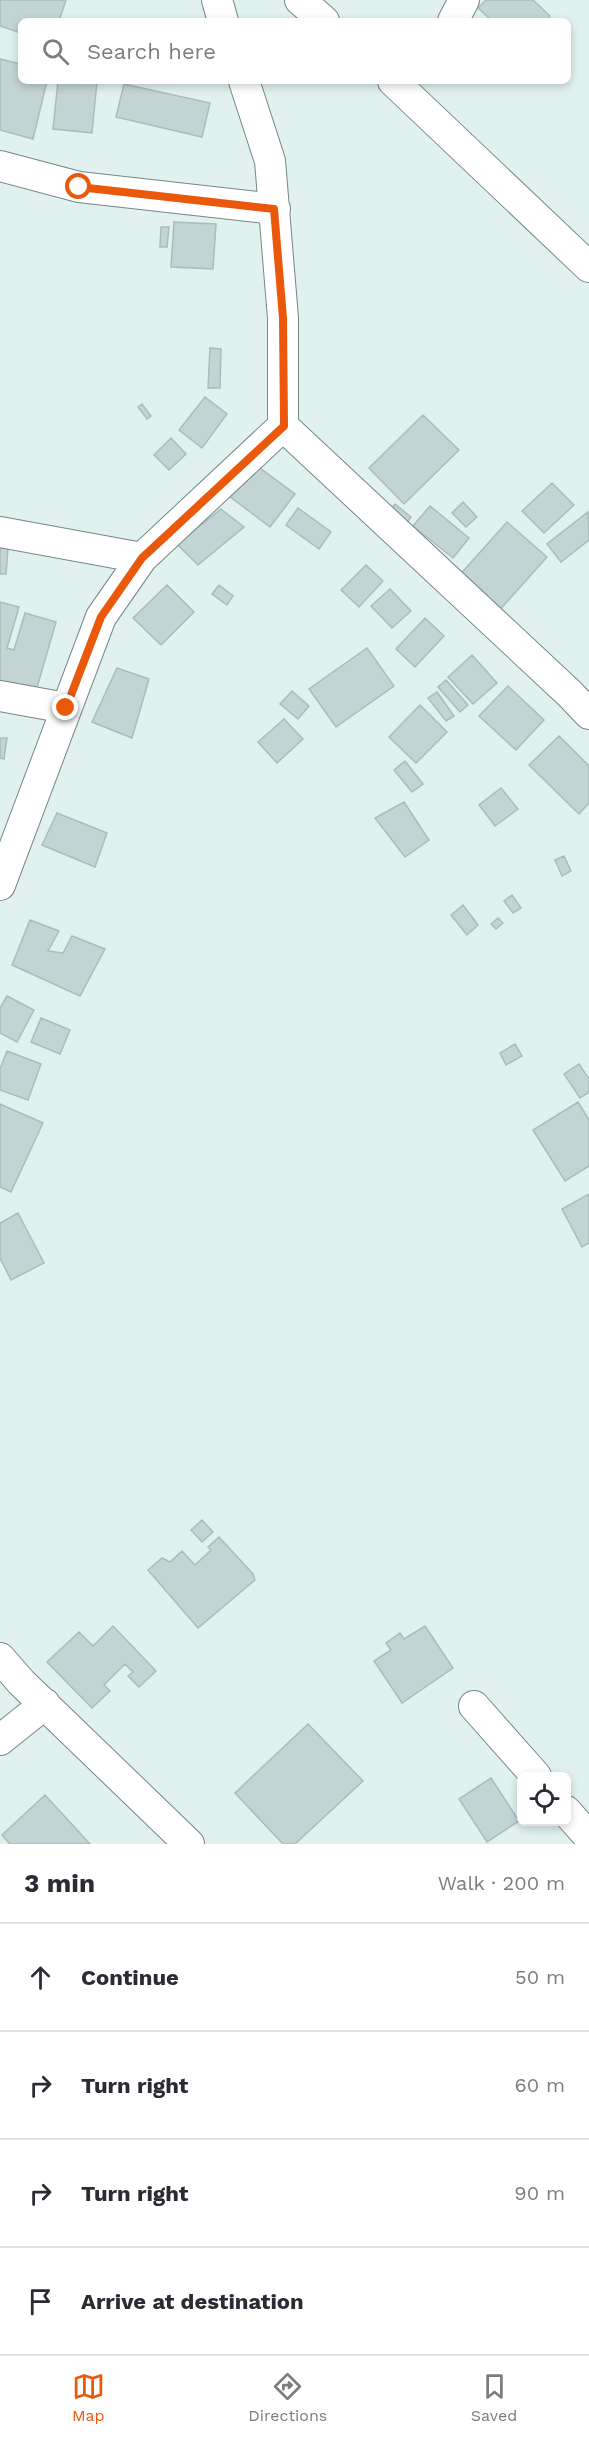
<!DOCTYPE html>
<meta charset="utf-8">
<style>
:root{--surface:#fff;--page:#f7f7f7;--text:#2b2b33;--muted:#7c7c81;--line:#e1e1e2;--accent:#ea580c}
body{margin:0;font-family:"Work Sans",sans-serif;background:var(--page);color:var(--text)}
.controls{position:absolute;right:18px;bottom:18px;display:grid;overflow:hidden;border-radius:9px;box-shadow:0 3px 9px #0003}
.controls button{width:54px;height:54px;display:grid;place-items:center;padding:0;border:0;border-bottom:2px solid var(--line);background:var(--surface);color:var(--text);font:30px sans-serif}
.stop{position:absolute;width:18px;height:18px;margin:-14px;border:4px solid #ea580c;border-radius:50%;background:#fff}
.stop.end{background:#ea580c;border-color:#fff;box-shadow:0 2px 6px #0008}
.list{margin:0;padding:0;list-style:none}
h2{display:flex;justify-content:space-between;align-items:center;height:78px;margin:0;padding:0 24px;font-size:26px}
h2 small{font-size:20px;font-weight:400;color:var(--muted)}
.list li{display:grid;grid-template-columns:39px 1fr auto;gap:18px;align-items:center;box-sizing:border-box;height:108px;padding:0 24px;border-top:2px solid var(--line)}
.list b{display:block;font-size:22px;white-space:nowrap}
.list em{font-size:20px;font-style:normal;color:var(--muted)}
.icon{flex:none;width:33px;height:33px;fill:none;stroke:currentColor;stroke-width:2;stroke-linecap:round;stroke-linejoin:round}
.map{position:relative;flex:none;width:589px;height:1844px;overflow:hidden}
.search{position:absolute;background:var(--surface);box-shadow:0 3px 9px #0003;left:18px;right:18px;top:18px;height:66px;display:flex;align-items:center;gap:15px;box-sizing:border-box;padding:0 21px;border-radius:9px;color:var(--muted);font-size:22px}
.sheet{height:510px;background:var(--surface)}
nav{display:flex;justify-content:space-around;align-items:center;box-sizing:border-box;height:84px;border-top:2px solid var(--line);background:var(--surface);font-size:16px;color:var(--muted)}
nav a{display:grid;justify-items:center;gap:3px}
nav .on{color:var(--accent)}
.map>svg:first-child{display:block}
.building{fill:#c2d4d3;stroke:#abbcbb;stroke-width:1.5}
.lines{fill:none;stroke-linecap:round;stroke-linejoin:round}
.minor-casing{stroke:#768685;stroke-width:32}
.minor{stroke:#fff;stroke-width:30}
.route{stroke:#ea580c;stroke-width:8}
</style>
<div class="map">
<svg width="589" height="1844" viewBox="0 0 589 1844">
<rect width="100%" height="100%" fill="#e0f1f0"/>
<path class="building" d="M 0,0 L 66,0 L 59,21 L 21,21 L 21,33 L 0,26 Z
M 486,0 L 533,0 L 550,16 L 546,21 L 492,21 L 478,8 Z
M 0,59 L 21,64 L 21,81 L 47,81 L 33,139 L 0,130 Z
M 58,81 L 97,81 L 92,133 L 53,129 Z
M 124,84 L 210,103 L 202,137 L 116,117 Z
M 174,222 L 216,224 L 213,269 L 171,267 Z
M 161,227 L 169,227 L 167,247 L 160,247 Z
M 210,348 L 221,349 L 220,388 L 208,388 Z
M 205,397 L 227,414 L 202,448 L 179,430 Z
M 142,404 L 151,416 L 147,419 L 138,407 Z
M 423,415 L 459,450 L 404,504 L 369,468 Z
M 171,438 L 186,454 L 169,470 L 154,455 Z
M 253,463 L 295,494 L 270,527 L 229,496 Z
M 552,483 L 574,505 L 544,533 L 522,511 Z
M 463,502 L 477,517 L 466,527 L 452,513 Z
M 395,504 L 411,517 L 404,526 L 388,514 Z
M 430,506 L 469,538 L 453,558 L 413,526 Z
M 298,508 L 331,532 L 319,549 L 286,525 Z
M 221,509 L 244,527 L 198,565 L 177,544 Z
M 588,512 L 589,540 L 561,562 L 547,544 Z
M 507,522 L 547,557 L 497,613 L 457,578 Z
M 0,548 L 8,548 L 6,574 L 0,574 Z
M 366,565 L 383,581 L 359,607 L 341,590 Z
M 167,585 L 194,612 L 161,645 L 133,618 Z
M 219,585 L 233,596 L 227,605 L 212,594 Z
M 390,589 L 411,611 L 392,628 L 371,606 Z
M 0,602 L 19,607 L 7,648 L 14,650 L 25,613 L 56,622 L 36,691 L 0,681 Z
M 425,618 L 444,636 L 415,667 L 396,649 Z
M 367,648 L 394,686 L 336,727 L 309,689 Z
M 472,655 L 497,683 L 473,704 L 448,677 Z
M 117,668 L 149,679 L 132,738 L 92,722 Z
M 446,680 L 468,705 L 460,712 L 438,687 Z
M 508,686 L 544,720 L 516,750 L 479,716 Z
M 292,691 L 309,706 L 298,719 L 280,704 Z
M 437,692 L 454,716 L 446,721 L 428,698 Z
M 420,705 L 447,732 L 416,763 L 389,737 Z
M 284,719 L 303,739 L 277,763 L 258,742 Z
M 559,736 L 589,766 L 589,803 L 579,814 L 529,765 Z
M 0,738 L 7,738 L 4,759 L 0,758 Z
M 405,761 L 423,784 L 412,792 L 394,770 Z
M 501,788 L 518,809 L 495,826 L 479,805 Z
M 404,802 L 429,840 L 405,857 L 375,818 Z
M 57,813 L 107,833 L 95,867 L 42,845 Z
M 564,856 L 571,871 L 562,876 L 555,860 Z
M 512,895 L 521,908 L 513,913 L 504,901 Z
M 463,905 L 478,925 L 467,935 L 451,915 Z
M 498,918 L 503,923 L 496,929 L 491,924 Z
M 30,920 L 59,931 L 48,951 L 63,953 L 72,936 L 105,949 L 80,996 L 12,965 Z
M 7,996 L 34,1010 L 17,1042 L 0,1033 L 0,1008 Z
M 41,1018 L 70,1030 L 60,1054 L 31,1042 Z
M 515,1044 L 522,1056 L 506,1065 L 500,1053 Z
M 7,1051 L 41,1064 L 28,1100 L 0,1090 L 0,1069 Z
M 579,1064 L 589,1079 L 589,1092 L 580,1098 L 564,1074 Z
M 578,1102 L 589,1120 L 589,1166 L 565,1181 L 533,1130 Z
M 0,1104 L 43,1123 L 11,1192 L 0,1187 Z
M 589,1194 L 589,1243 L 582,1247 L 562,1209 Z
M 18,1213 L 44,1263 L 11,1280 L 0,1258 L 0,1223 Z
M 202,1520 L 213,1532 L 202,1542 L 191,1530 Z
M 219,1537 L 253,1574 L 255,1580 L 198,1628 L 148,1570 L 162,1558 L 170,1562 L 182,1551 L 195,1565 L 211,1550 L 208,1547 Z
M 113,1626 L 156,1671 L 139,1687 L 128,1676 L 133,1672 L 125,1664 L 104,1685 L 110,1691 L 92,1708 L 47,1662 L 79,1632 L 93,1646 Z
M 425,1626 L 453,1668 L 402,1703 L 374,1661 L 391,1650 L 386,1643 L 400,1633 L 404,1639 Z
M 308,1724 L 363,1781 L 295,1844 L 283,1844 L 235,1793 Z
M 491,1778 L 519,1821 L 487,1842 L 459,1799 Z
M 45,1795 L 90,1844 L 10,1844 L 2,1835 Z"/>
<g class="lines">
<g class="minor-casing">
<path id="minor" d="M 217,0 L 223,21
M 300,0 L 324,21
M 453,21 L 464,0
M 393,81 L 589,267
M 0,166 L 79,187 L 275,209
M 283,426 L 570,694 L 589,714
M 0,532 L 142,558
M 0,696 L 66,708
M 0,885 L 101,617 L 142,558 L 283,426 L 283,318 L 270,161 L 244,81
M 0,1658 L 21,1682 L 189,1844
M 474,1706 L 536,1776
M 0,1740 L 45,1704
M 566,1811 L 589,1837"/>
</g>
<use href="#minor" class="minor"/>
</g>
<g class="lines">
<path class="route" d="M 66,708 L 101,617 L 142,558 L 284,426 L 283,318 L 274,209 L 79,187"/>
</g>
</svg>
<div class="controls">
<button><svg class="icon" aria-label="locate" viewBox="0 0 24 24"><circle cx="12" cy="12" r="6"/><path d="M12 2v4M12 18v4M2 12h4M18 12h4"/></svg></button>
</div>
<div class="stop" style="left:79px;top:187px"></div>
<div class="stop end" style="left:66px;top:708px"></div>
<div class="search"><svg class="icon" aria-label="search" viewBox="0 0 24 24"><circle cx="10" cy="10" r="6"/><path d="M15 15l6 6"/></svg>Search here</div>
</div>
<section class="sheet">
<h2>3 min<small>Walk · 200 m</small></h2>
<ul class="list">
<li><svg class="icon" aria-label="ahead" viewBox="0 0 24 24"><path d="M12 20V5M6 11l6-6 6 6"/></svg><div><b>Continue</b></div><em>50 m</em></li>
<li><svg class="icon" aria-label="right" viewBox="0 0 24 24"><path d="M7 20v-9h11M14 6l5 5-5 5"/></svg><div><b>Turn right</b></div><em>60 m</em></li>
<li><svg class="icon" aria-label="right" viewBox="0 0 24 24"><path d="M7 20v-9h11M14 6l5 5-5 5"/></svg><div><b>Turn right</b></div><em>90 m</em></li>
<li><svg class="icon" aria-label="arrive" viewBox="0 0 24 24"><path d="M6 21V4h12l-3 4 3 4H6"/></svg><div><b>Arrive at destination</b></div></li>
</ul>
</section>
<nav>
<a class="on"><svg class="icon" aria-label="map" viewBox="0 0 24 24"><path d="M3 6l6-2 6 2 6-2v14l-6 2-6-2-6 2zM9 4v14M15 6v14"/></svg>Map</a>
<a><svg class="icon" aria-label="directions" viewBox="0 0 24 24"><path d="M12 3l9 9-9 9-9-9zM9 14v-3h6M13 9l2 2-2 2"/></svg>Directions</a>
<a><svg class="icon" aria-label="saved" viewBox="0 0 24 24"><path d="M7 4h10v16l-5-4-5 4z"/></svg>Saved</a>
</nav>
